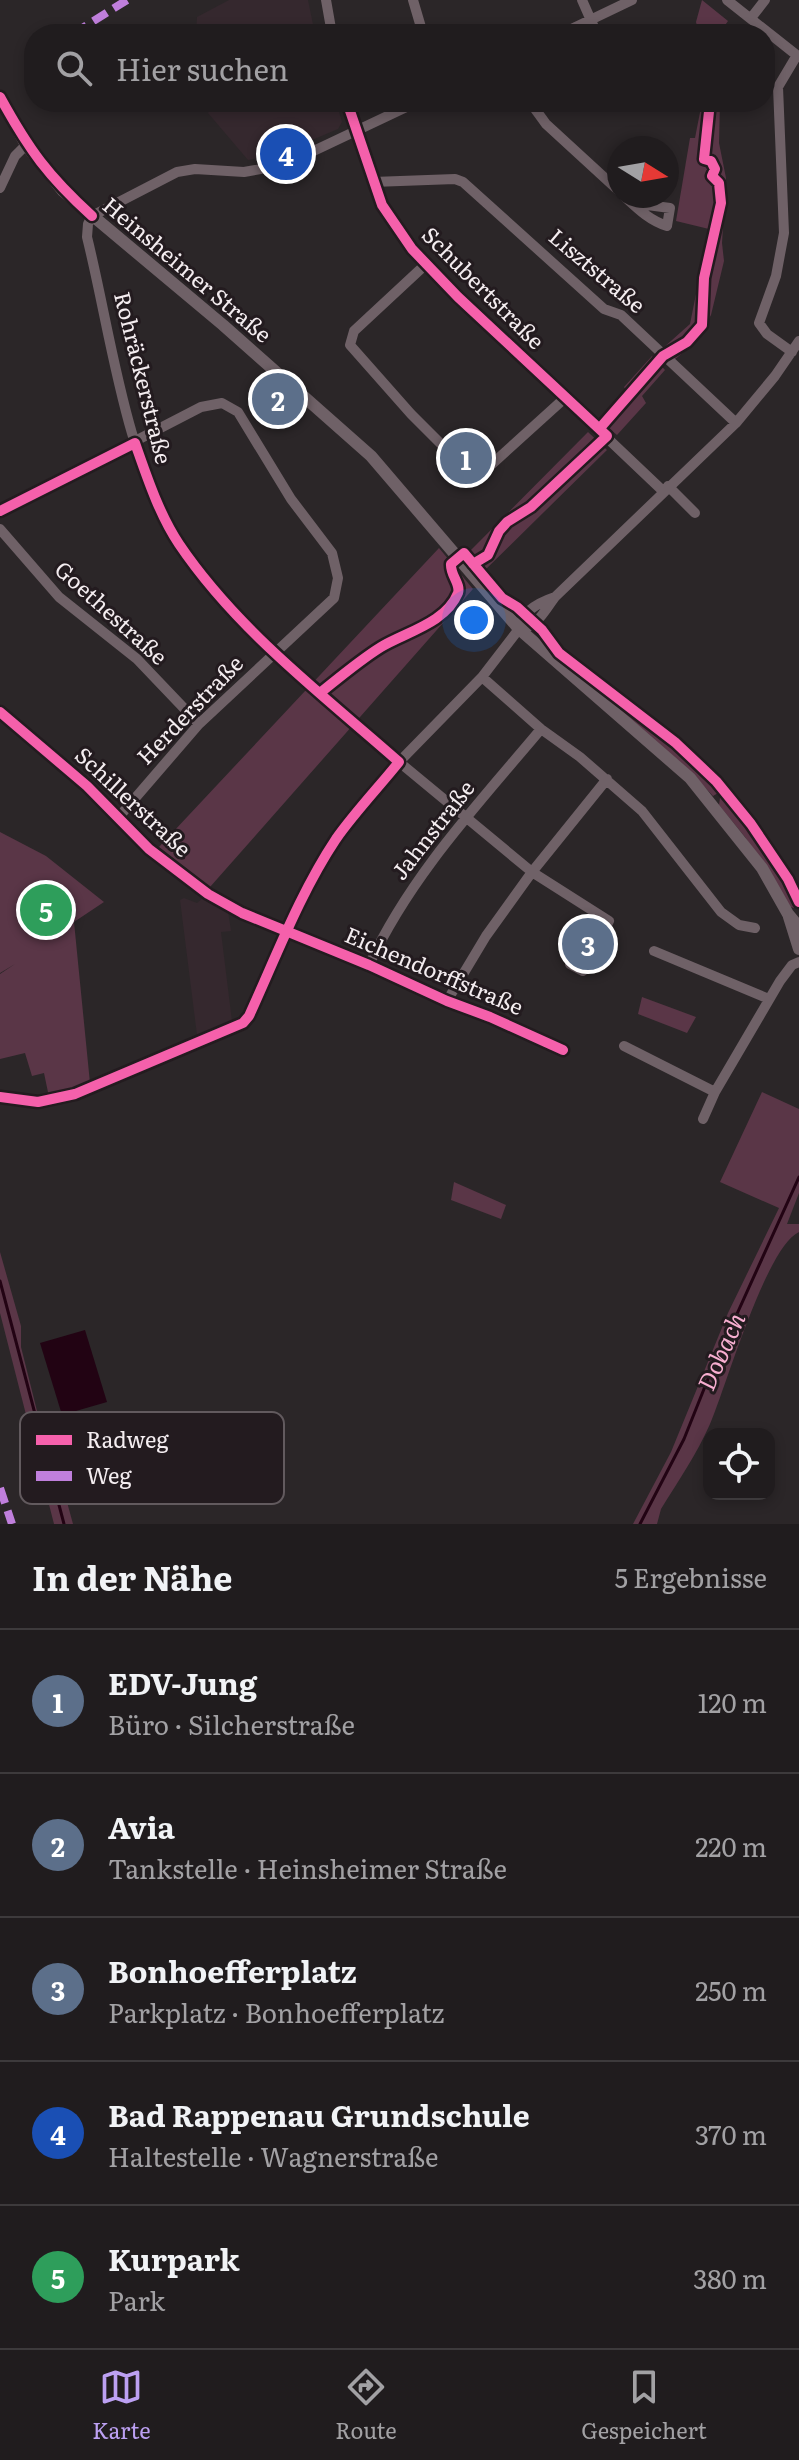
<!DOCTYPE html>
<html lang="de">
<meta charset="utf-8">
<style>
:root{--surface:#201c1e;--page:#2d292b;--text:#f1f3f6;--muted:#a2a1a4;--line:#3d3a3c;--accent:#bca0f2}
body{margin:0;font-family:Literata,serif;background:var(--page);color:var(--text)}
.controls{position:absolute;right:24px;bottom:24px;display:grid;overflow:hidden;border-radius:16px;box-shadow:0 4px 12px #0003}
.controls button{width:72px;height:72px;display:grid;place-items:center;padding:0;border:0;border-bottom:2px solid var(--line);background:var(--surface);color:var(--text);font:40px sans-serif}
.compass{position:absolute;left:607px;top:136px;width:72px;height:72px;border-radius:50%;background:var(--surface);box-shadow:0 4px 12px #0003;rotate:101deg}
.you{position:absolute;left:474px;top:620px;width:28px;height:28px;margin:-20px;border:6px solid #fff;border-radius:50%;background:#1a73e8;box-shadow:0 0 0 12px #1a73e833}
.badge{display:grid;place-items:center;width:52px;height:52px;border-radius:50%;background:var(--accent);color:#fff;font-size:26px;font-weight:700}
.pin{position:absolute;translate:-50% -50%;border:4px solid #fff;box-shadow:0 2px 8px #0006}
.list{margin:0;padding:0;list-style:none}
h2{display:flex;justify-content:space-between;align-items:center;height:104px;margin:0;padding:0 32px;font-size:34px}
h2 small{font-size:26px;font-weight:400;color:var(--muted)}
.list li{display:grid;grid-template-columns:52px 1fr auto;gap:24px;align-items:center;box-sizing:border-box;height:144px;padding:0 32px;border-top:2px solid var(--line)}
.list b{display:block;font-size:30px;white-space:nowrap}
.list p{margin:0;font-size:26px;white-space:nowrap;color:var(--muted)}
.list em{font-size:26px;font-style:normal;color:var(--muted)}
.icon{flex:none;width:44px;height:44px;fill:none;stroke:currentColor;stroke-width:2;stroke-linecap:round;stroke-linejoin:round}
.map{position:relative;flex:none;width:799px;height:1524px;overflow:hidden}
.search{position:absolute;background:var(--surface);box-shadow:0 4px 12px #0003;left:24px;right:24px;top:24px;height:88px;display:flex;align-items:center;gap:20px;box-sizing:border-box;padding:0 28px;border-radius:32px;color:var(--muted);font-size:30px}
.sheet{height:824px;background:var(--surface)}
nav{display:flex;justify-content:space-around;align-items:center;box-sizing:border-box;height:112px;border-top:2px solid var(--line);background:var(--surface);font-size:22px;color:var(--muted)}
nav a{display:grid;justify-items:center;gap:4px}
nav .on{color:var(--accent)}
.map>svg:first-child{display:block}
.built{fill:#35282e}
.green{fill:#5a3647}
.water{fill:#220313}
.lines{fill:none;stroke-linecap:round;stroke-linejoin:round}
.stream{stroke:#220313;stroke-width:3}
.minor{stroke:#6f6167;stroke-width:10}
.tertiary{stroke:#6f6167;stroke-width:12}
.quiet{stroke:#c07fdc;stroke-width:8;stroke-dasharray:16 8;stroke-linecap:butt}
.cycleway-casing{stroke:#231b1f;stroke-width:15}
.cycleway{stroke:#f560ab;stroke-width:10}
.labels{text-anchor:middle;stroke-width:6;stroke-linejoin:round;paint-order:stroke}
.street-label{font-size:22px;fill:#f4edf0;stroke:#231b1f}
.water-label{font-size:24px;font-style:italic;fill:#f7aed0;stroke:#231b1f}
.key{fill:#231b1f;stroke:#625a5e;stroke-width:2}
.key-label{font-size:22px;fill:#f4edf0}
</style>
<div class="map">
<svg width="799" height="1524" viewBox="0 0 799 1524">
<rect width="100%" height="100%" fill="#2b2628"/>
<path class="built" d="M 229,0 L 308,0 L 315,34 L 196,34 L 197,17 Z
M 214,102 L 336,102 L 342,122 L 338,129 L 279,154 L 248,160 L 208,113 Z
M 184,898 L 197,903 L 203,898 L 214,906 L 222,906 L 228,911 L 231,931 L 221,932 L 232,1021 L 197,1035 L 180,900 Z"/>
<path class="green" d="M 702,0 L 728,21 L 719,34 L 699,34 L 696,22 Z
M 702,102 L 720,102 L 719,143 L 726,178 L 722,243 L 724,261 L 711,315 L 695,343 L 674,360 L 662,349 L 690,324 L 709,229 L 676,221 L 690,138 L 695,138 Z
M 652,356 L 665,370 L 642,396 L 646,403 L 617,435 L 600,421 L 627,392 L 624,387 Z
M 588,432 L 607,450 L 483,572 L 467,554 Z
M 439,548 L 473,589 L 210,887 L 159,847 Z
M 538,633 L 546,638 L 573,668 L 609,693 L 673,744 L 719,788 L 718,793 L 713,796 L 697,779 L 540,642 Z
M 724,796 C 750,829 773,864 795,900 L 797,905 L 795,908 L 790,907 L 745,837 L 719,805 L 720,798 Z
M 0,832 L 46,856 L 104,902 L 74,922 L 90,1083 L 65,1095 L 49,1097 L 44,1073 L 32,1076 L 25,1053 L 0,1059 L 0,974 L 15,964 L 0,973 Z
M 642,997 L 696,1017 L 687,1033 L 638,1014 Z
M 762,1092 L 799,1109 L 799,1193 L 787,1224 L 799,1224 L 799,1232 C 766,1247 726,1387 710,1424 C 697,1454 678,1481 661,1509 L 657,1524 L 633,1524 L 671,1452 L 728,1313 L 779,1208 L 720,1182 Z
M 454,1182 L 506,1205 L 501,1219 L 451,1200 Z
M 0,1252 L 21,1326 L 21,1347 L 44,1439 L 50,1440 L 73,1524 L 54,1524 L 0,1313 Z"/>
<path class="water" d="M 85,1330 L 107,1402 L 62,1415 L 40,1343 Z"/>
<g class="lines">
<path class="stream" d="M 0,1281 L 64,1524
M 640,1524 L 684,1439 L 712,1369 L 799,1177"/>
<path class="minor" d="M 326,0 L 332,34
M 413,0 L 423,34
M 582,0 L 597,34
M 727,0 L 799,57
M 751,18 L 765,0
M 561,34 L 632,0
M 347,102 L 382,205 L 425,265 L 663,491
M 530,102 L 546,124 L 619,191
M 373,182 L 455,179 L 463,182 L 604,309 L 621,315 L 736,423
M 0,188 L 15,156 L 26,145
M 624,196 C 638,209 649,220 667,226 L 670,208 L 632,203
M 425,265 L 354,331 L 350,345 L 411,414 L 470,473 L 480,475 L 566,397
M 792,352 L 767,334 L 759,323 L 776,276 L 784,233 L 778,87 L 797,55
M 668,486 L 695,513
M 0,511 L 201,407 L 222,403 L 238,412 L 291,499 L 332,553 L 338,578 L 334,598 L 199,724 L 118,818
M 0,529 L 59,597 L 137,659 L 199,724
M 519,629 C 537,628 545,610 555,597 L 736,423 L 775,376 L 799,341
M 274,652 C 239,619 203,584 178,542 C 123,451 112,338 87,237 L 88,224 L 92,216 L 177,172 L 195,169 L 244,172 L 284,165 L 417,102
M 482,677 L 541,729 L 580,757 L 642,811 L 721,912 L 739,925 L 755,928
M 0,712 L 87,786 L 149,849 L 208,894 L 242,913 L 369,965 L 447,1001 L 490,1017 L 563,1050
M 399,762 L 532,872 L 609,921 L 583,971 L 570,964 L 595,914
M 288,931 L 309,884 L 338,836 L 399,762 L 482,677 L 519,629 C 521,611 540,602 555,597
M 654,951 L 769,999
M 369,965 C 410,876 479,803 541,729
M 447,1001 L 486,936 L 532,872 L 607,779
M 624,1046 L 715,1092
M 703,1119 L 715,1092 L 780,981 L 792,965 L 799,962"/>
<path class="tertiary" d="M 0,97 L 26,145 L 63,191 L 223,325 L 371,456 L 519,629 L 690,778 L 762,868 L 788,914 L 799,927
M 789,917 L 799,949"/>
<path class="quiet" d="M 73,34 L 127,0
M 0,1488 L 12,1524"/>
<g class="cycleway-casing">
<path id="cycleway" d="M 0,97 C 29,150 48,176 92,216
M 347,102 L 382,205 L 412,249 L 458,297 L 607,436 L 531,507 L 507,522 L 499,531 L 488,555 L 473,564
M 600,428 L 663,356 L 687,342 L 702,325 L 704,278 L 721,203 L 719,183 L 712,176 L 715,169 L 711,161 L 704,159 L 710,102
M 0,511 L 135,443 C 147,477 159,514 179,544 C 237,630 322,694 399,762 C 379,787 355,812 336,839 C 300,893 276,957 249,1016 L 243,1023 L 75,1094 L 38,1102 L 0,1097
M 320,693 C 340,677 360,660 381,647 C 406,632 446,623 458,593 C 461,584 450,575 451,564 L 464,553 L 502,598 L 517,607 L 542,630 L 559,653 L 676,743 L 716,781 L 751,824 L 788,879 L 799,902
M 0,712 L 87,786 L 149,849 L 208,894 L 242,913 L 369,965 L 447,1001 L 490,1017 L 563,1050"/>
</g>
<use href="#cycleway" class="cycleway"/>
</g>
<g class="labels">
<g class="street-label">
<text transform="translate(187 270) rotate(40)" y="8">Heinsheimer Straße</text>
<text transform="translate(597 271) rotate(40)" y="8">Lisztstraße</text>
<text transform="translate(483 288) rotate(45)" y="8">Schubertstraße</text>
<text transform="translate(143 378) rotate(76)" y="8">Rohräckerstraße</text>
<text transform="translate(111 613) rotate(42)" y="8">Goethestraße</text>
<text transform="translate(190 710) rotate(-46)" y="8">Herderstraße</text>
<text transform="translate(133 802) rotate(43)" y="8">Schillerstraße</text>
<text transform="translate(433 830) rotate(-52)" y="8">Jahnstraße</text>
<text transform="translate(434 971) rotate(23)" y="8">Eichendorffstraße</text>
</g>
<g class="water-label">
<text transform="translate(722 1352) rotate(-66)" y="8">Dobach</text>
</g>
</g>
<rect x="20" y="1412" width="264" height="92" rx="12" class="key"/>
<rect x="36" y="1435" width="36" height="10" fill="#f560ab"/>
<rect x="36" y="1471" width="36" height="10" fill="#c07fdc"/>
<g class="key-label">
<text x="86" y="1448">Radweg</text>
<text x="86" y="1484">Weg</text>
</g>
</svg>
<div class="controls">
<button><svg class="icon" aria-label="locate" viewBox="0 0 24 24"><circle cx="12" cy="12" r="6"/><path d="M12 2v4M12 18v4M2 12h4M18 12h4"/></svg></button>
</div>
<svg class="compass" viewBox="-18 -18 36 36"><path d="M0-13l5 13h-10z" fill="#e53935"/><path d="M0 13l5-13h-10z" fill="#a2a1a4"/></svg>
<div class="you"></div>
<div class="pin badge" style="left:466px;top:458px;background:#5c6f8a">1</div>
<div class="pin badge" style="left:278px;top:399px;background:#5c6f8a">2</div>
<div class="pin badge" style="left:588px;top:944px;background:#5c6f8a">3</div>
<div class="pin badge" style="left:286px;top:154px;background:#1a4fb4">4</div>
<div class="pin badge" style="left:46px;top:910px;background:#2e9e5b">5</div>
<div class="search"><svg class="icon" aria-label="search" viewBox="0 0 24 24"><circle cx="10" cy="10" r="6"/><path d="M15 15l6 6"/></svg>Hier suchen</div>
</div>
<section class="sheet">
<h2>In der Nähe<small>5 Ergebnisse</small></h2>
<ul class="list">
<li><span class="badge" style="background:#5c6f8a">1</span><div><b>EDV-Jung</b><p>Büro · Silcherstraße</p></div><em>120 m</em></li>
<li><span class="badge" style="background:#5c6f8a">2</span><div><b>Avia</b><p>Tankstelle · Heinsheimer Straße</p></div><em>220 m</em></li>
<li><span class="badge" style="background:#5c6f8a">3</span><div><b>Bonhoefferplatz</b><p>Parkplatz · Bonhoefferplatz</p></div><em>250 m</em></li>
<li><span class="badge" style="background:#1a4fb4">4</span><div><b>Bad Rappenau Grundschule</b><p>Haltestelle · Wagnerstraße</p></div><em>370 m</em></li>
<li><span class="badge" style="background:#2e9e5b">5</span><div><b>Kurpark</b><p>Park</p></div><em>380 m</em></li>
</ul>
</section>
<nav>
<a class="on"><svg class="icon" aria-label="map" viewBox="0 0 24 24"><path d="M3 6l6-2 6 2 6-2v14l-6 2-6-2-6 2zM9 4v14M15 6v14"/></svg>Karte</a>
<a><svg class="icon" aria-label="directions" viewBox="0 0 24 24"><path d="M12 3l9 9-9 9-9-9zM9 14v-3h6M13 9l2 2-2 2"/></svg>Route</a>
<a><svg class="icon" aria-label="saved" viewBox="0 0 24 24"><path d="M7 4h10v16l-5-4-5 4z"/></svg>Gespeichert</a>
</nav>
